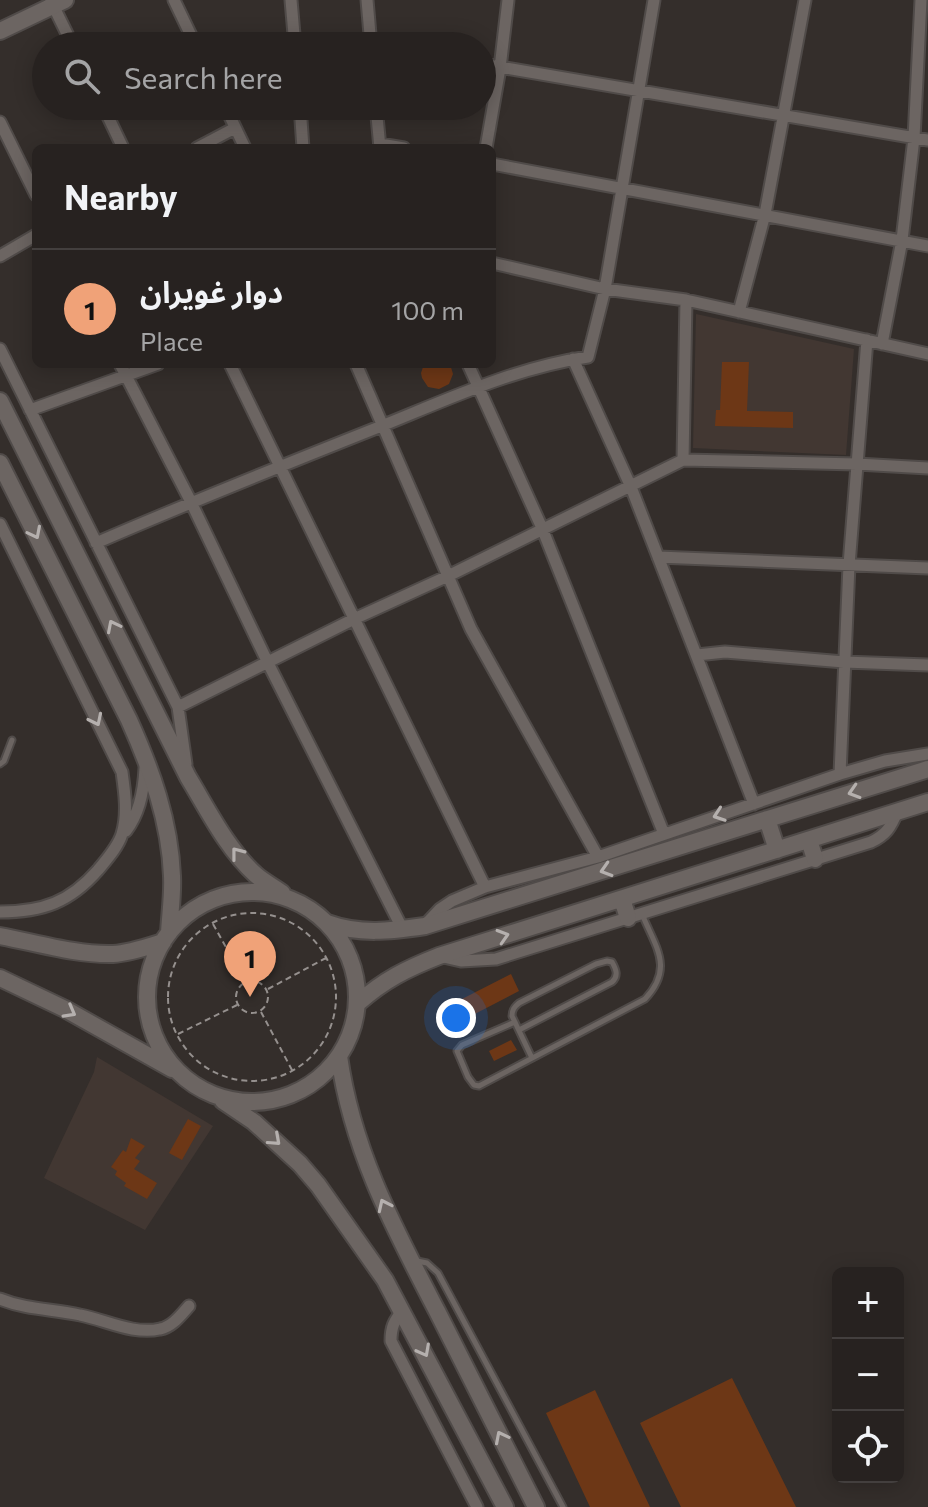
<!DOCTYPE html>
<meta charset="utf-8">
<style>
:root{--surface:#272220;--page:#332f2d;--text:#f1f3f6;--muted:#a4a4a5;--line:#433f3e;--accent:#f0a278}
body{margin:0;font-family:Commissioner,"Noto Sans Arabic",sans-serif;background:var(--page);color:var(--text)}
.controls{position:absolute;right:24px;bottom:24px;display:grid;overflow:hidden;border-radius:12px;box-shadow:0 4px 20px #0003}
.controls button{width:72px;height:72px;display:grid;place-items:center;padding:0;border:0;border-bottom:2px solid var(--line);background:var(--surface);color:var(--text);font:40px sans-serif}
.you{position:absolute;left:456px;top:1018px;width:28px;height:28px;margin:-20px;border:6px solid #fff;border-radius:50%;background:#1a73e8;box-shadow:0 0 0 12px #1a73e833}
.badge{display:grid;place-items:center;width:52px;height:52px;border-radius:50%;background:var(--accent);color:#111;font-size:26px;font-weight:700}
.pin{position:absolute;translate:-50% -66px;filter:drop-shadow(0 2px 4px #0008)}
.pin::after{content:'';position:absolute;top:42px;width:28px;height:24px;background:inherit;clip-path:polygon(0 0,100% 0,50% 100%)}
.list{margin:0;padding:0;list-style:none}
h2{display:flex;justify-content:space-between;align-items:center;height:104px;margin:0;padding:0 32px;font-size:34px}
h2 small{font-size:26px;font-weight:400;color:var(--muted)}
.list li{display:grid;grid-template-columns:52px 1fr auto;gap:24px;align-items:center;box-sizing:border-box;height:120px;padding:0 32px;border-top:2px solid var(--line)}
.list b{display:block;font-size:30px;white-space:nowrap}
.list p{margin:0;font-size:26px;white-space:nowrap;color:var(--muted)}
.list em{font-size:26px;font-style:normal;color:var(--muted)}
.icon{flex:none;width:44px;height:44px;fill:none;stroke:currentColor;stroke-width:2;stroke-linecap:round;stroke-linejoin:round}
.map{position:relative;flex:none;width:928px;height:1507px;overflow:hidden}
.search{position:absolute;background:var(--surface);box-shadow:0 4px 20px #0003;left:32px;top:32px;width:464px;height:88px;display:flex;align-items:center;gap:20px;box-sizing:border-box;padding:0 28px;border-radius:44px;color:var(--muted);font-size:30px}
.panel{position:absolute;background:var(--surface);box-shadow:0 4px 20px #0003;left:32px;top:144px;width:464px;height:224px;border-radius:12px}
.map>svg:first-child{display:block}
.built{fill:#423732}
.building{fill:#6d3716}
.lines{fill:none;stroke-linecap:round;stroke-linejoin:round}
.lane-casing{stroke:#504b49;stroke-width:9}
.street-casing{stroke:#504b49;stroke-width:15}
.secondary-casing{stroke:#504b49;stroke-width:20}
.path{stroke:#95908e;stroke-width:2;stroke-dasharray:6 4;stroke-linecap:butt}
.lane{stroke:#6c6562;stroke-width:5}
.street{stroke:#6c6562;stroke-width:11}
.secondary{stroke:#6c6562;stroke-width:16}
.oneway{stroke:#b5b0ae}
</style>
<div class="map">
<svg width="928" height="1507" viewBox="0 0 928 1507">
<rect width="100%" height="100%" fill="#342e2b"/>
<path class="built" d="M 696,314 L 854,349 L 846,455 L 693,448 Z
M 97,1057 L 213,1126 L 145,1230 L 44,1178 L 94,1072 Z"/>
<path class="building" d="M 722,362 L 749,362 L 747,411 L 793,412 L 793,428 L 715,426 L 716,410 L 720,410 Z
M 424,364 L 450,364 L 453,374 L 449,384 L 439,389 L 428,387 L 422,378 L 421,373 Z
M 511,974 L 519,991 L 469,1017 L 460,1000 Z
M 511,1040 L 517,1050 L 494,1061 L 489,1051 Z
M 188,1119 L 201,1126 L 182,1160 L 169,1153 Z
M 131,1138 L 145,1146 L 135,1158 L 140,1161 L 134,1169 L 157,1183 L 147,1199 L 124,1186 L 126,1183 L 115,1175 L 117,1171 L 111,1167 L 123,1150 L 126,1152 Z
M 732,1378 L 796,1507 L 681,1507 L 640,1423 Z
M 595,1390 L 650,1507 L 590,1507 L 546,1413 Z"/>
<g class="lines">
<g class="lane-casing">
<path id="lane" d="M 0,764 L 4,761 L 12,740
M 515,1022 L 462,1045 L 457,1051 L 468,1077 L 474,1085 L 479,1086 L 645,999 C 674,968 656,948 642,914
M 519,1030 L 612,982 C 619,976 616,969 612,962 L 607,961 L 596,964 L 519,1003 C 514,1007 512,1010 512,1016 L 532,1058
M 417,1261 L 427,1263 L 438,1273 L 563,1507"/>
</g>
<g class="street-casing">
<path id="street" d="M 174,0 L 196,46
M 291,0 L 295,46
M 367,0 L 371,46
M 51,1 L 73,46
M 482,64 L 928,140
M 103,106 L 123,148
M 225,106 L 245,148
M 300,106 L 303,148
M 376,106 L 380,148
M 0,122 L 36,195
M 380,144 L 404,148
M 197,148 L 235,128
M 486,148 L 500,68 L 508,0
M 492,164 L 928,246
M 0,256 L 36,235
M 492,263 L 605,289 L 686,300 L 928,354
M 739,312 L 765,214 L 805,0
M 882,344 L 902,240 L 914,138 L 921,0
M 0,349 L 178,707 L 186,764
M 573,359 L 631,487 L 754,804
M 120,364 L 191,502 L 268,663 L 403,930
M 230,364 L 485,887
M 356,364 L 471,629 L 598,857
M 468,364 L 542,528 L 664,834
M 30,410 L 158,364
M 683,460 L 686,300
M 0,524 L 122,772 C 125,793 128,814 122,834 C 118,847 107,859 98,870 C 70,902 43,912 0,912
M 96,543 C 188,503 281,466 374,429 C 444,401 513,368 588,357 L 605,289 L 654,0
M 658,557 L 928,568
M 697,655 L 725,652 L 844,662 L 928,665
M 178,707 L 354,619 L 448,576 L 683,460 L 857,464 L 928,468
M 840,774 L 849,565 L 867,340
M 126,831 C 139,814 144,789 145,768
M 425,925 L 440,909 L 452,901 L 485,887 L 598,857 L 840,774 L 885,761 L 928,754
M 439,956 L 461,961 L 496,959 L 871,842 C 886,835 891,827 897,812
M 0,1299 C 27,1310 53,1309 80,1315 C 106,1320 133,1335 160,1329 C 172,1327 181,1315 189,1306
M 403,1310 C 394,1321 391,1327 391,1341 L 477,1507"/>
</g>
<g class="secondary-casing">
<path id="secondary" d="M 0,31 L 65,0
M 0,401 L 188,777 C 208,810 227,849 256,875 C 264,882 274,887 282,893
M 0,463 L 129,720 C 151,769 170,821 172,876 C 173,895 170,914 169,933
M 767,819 L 777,850
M 809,840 L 815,859
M147 997a105 105 0 1 1 210 0a105 105 0 1 1-210 0Z
M 622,899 L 628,918
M 327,923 C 360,935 391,931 425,926 L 928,769
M 0,936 C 37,943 76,955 113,954 C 130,953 147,947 163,942
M 0,978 L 65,1009 L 172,1069
M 358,1003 C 384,980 406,969 439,956 L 928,802
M 339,1056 C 352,1150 394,1228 437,1311 C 470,1376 503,1442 536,1507
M 223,1101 L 254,1122 L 300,1164 L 318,1185 L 385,1280 L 505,1507"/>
</g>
<path class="path" d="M168 997a84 84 0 1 1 168 0a84 84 0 1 1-168 0Z
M 213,924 L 245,981
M236 997a16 16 0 1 1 32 0a16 16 0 1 1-32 0Z
M 268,989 L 326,958
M 261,1012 L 292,1070
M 178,1034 L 237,1005"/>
<use href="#lane" class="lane"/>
<use href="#street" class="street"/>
<use href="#secondary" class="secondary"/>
</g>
<defs><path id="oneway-chevron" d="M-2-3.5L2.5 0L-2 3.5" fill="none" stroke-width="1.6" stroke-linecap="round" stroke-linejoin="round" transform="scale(2)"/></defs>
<g class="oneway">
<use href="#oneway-chevron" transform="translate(35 533) rotate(63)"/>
<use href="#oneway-chevron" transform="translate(113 626) rotate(-117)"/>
<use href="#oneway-chevron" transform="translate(96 720) rotate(64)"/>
<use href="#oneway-chevron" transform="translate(854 792) rotate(163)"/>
<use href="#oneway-chevron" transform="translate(719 815) rotate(161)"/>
<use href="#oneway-chevron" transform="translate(237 853) rotate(-128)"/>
<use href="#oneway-chevron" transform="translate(606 870) rotate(163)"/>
<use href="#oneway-chevron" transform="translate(503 936) rotate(-17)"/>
<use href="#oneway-chevron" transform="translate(70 1012) rotate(29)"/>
<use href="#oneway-chevron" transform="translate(275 1140) rotate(42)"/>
<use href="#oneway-chevron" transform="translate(384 1205) rotate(-115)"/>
<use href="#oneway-chevron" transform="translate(424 1351) rotate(62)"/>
<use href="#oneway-chevron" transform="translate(501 1437) rotate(-117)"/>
</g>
</svg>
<div class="controls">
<button>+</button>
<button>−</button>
<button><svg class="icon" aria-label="locate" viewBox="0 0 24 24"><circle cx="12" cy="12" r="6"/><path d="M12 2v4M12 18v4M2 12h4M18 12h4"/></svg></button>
</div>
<div class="you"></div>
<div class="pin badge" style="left:250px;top:997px">1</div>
<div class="search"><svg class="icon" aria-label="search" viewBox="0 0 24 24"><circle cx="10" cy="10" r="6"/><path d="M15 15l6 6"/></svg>Search here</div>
<section class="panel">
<h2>Nearby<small></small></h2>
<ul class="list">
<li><span class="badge">1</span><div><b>دوار غويران</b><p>Place</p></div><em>100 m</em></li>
</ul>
</section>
</div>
